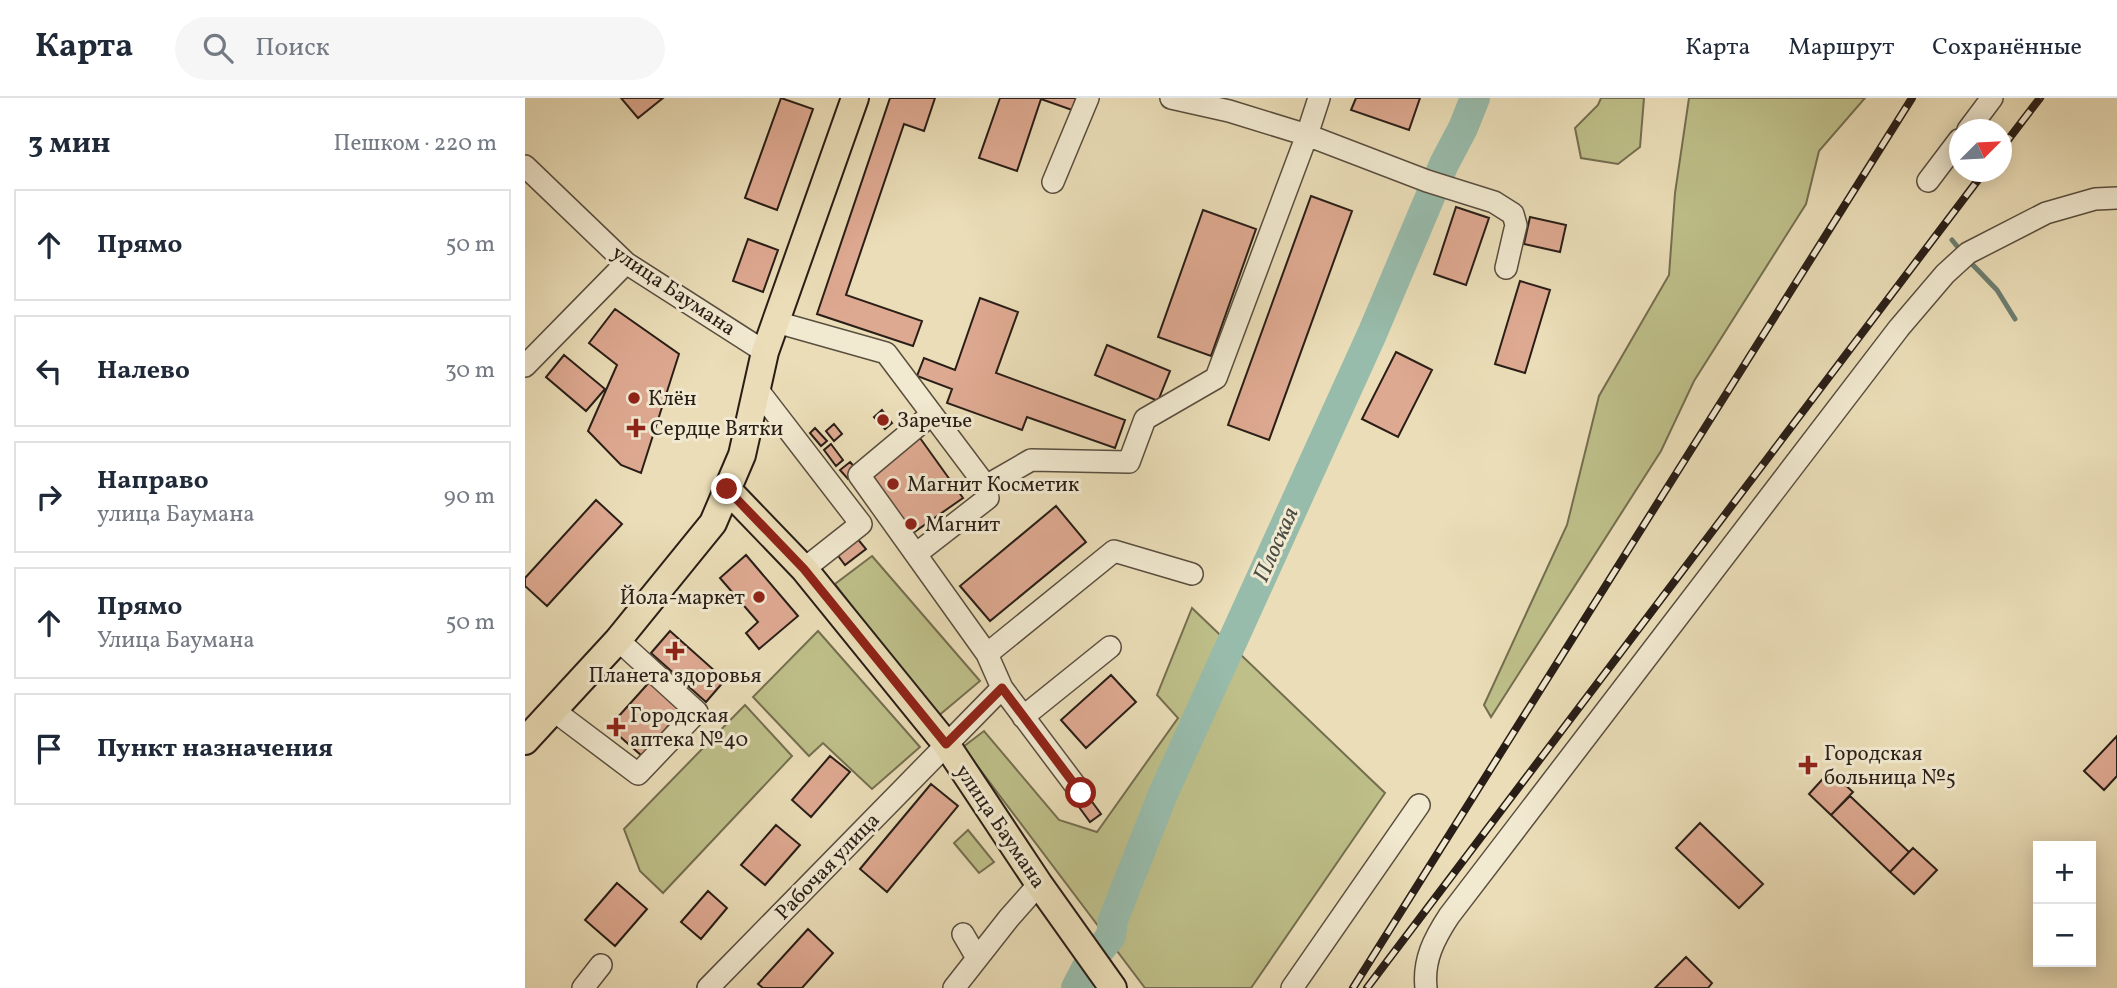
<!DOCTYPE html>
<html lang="ru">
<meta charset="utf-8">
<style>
:root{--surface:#fff;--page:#f6f6f7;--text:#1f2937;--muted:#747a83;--line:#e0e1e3}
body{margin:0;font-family:Vollkorn,serif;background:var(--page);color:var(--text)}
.controls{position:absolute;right:21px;bottom:21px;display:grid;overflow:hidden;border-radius:0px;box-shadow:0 4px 18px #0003}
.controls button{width:63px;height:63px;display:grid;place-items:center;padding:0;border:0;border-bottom:2px solid var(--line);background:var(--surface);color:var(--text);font:35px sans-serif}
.compass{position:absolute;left:1424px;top:21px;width:63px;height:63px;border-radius:50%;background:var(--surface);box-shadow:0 4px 18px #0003;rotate:66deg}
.stop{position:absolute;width:21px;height:21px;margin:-16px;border:5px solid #8f2418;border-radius:50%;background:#fff}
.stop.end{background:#8f2418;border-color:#fff;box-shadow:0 2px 7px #0008}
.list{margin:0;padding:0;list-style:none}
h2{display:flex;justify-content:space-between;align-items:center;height:91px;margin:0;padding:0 28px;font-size:30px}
h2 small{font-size:23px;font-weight:400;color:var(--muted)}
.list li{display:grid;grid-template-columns:46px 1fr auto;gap:21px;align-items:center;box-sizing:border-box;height:112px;margin:0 14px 14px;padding:0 14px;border:2px solid var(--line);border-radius:0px}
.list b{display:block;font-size:26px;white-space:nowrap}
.list p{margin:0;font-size:23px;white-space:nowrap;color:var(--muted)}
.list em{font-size:23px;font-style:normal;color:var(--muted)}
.icon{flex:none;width:38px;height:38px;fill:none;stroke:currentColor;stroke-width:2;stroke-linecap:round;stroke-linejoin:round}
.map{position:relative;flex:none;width:1592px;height:890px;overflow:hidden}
header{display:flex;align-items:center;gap:42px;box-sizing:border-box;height:98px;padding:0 35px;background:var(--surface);border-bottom:2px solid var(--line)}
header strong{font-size:33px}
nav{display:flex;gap:38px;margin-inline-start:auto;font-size:24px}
.search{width:490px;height:63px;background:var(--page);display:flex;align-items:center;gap:18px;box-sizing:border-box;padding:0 24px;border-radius:38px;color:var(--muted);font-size:26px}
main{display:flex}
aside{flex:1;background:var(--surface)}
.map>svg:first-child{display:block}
.green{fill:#bebf89;stroke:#746e50;stroke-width:2}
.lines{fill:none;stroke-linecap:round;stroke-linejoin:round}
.stream{stroke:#6c7d70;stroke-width:5}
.river{stroke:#98bcac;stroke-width:30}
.building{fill:#dea991;stroke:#291e17;stroke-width:2}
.minor-casing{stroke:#594e3f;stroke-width:24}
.major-casing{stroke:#291e17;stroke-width:30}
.minor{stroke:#f1e9d0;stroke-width:21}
.major{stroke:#eaddb7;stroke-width:26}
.rail-casing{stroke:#291e17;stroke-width:8}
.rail{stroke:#f1e9d0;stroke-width:5;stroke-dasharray:16;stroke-linecap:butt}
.route{stroke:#8f2418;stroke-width:9}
.poi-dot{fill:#8f2418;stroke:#f1e9d0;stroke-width:2.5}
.labels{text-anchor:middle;stroke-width:6;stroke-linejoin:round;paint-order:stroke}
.street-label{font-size:21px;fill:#291e17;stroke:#f1e9d0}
.poi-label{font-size:21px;fill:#291e17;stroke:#f1e9d0;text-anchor:start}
.water-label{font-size:23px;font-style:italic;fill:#4a4d44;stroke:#f1e9d0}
</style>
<header>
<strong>Карта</strong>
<div class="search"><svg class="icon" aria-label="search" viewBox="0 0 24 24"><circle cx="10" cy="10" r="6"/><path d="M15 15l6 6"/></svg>Поиск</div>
<nav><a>Карта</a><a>Маршрут</a><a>Сохранённые</a></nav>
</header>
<main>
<aside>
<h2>3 мин<small>Пешком · 220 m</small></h2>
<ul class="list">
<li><svg class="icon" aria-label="ahead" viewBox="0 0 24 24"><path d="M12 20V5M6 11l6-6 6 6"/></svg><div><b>Прямо</b></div><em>50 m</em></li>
<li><svg class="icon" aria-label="left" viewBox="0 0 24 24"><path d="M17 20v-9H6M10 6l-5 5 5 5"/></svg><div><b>Налево</b></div><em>30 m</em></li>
<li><svg class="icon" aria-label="right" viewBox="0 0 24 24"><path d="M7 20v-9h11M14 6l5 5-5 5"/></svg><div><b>Направо</b><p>улица Баумана</p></div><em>90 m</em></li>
<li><svg class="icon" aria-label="ahead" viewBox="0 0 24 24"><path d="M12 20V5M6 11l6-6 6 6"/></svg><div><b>Прямо</b><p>Улица Баумана</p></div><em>50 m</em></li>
<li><svg class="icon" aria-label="arrive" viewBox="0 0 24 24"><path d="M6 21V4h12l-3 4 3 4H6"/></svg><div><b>Пункт назначения</b></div></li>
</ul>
</aside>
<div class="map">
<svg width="1592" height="890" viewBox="0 0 1592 890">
<rect width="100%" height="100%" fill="#eaddb7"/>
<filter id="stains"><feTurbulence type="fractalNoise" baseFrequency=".00286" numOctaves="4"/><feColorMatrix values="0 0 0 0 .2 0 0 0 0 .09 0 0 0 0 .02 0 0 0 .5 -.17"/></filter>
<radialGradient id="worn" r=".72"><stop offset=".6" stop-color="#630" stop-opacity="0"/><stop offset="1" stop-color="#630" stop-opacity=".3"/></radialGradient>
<path class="green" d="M 1076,0 L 1119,0 L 1115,49 L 1093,66 L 1056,60 L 1050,30 L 1073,7 Z
M 1164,0 L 1340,0 L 1294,53 L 1281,106 L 1169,283 L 1136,353 L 966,619 L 959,607 L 1042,427 L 1074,298 L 1144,177 L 1150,95 Z
M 347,458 L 455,583 L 412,619 L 310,486 Z
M 667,510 L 860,695 L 726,890 L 620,890 L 438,649 L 459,633 L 534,722 L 572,734 L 653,620 L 632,597 Z
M 293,533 L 395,649 L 347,691 L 298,645 L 284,658 L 228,599 Z
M 220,607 L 267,658 L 138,795 L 115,773 L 99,731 Z
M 443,732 L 469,764 L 454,775 L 429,745 Z"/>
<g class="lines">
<path class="stream" d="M 1427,142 L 1436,153
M 1446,165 L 1472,192 L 1490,221"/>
<path class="river" d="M 551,890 L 564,865 L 586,838 L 588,822 L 638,696 L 847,236 L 919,66 L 938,30 L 950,0"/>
</g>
<path class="building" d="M 96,0 L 138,0 L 113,20 Z
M 256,0 L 288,11 L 252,112 L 220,100 Z
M 365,0 L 410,0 L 399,33 L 379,26 L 321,197 L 397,223 L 388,248 L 292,216 Z
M 475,0 L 551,0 L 547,12 L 516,1 L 492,73 L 454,60 Z
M 831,0 L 895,0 L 884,32 L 826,12 Z
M 786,98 L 827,113 L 744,342 L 703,327 Z
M 931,109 L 964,120 L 941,187 L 909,176 Z
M 678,112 L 731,131 L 686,258 L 633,239 Z
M 1005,119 L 1041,127 L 1035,154 L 999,146 Z
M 223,141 L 253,152 L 238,194 L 208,183 Z
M 995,183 L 1025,192 L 1000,275 L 970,266 Z
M 455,200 L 493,214 L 471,275 L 600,322 L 590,350 L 502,319 L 497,332 L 422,305 L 427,291 L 392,278 L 399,260 L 430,272 Z
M 90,211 L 154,256 L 116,375 L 96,367 L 63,333 L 92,267 L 64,245 Z
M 582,247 L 645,273 L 633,303 L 570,277 Z
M 871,254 L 907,272 L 873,339 L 837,321 Z
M 39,257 L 80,291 L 61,313 L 21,279 Z
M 357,312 L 367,325 L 360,331 L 349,319 Z
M 309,326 L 317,336 L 309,343 L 301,333 Z
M 290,330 L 302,343 L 296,348 L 285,335 Z
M 395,340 L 438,400 L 385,437 L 343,377 Z
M 306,346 L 318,362 L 311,368 L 299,352 Z
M 325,364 L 333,373 L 323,381 L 315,372 Z
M 71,402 L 97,426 L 22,508 L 0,488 L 0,480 Z
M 531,408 L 561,444 L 465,523 L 435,488 Z
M 331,439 L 341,451 L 320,467 L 311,455 Z
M 221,457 L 273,518 L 234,551 L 221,535 L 233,524 L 195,480 Z
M 145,533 L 200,582 L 181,604 L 126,555 Z
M 586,577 L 611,604 L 561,650 L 536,622 Z
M 128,580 L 160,609 L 117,658 L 84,629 Z
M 1592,638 L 1592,678 L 1579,692 L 1559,673 Z
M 305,658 L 325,674 L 286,719 L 267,702 Z
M 1305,673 L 1328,694 L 1306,717 L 1284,696 Z
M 406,686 L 433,708 L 362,794 L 335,771 Z
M 1325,698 L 1384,754 L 1365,774 L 1306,717 Z
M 565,701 L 576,716 L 565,724 L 554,709 Z
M 1175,725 L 1238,786 L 1214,810 L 1151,750 Z
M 251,727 L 275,747 L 240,787 L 216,767 Z
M 1388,750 L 1412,772 L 1389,796 L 1365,774 Z
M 92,785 L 122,811 L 90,848 L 60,822 Z
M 183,793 L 202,810 L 176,841 L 156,824 Z
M 283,831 L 308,855 L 277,890 L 238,890 L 233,886 Z
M 1161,859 L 1187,885 L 1183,890 L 1130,890 Z"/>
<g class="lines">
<g class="minor-casing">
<path id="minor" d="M 794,0 L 782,37 L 902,83 L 969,104 L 988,116 L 991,127 L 981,170
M 1443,32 L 1467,0
M 0,68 L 101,165 L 240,254
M 1403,83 L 1434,42
M 528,84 L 563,0
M 251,224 L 361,255 L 461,388 L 506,362 L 604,364 L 620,321 L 691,280 L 782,37 L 704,13 L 646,0
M 0,268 L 101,165
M 232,291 L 336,426 L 279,471
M 391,456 L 463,400
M 462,556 L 589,453 L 667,476
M 477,590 L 556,695
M 28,612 L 113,676 L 172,614 L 93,542
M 498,619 L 585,549
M 438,836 L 452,860
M 58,890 L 76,867
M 183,890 L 477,590 L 462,556 L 334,377 L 407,316
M 429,890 L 484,820 L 514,786
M 767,890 L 894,707
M 901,890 C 898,862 909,841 924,818 L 1374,230 L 1420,176 L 1443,155 L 1521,115 L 1570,101 L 1592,100"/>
</g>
<g class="major-casing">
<path id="major" d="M 202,391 L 279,471 L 421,646 L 514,786 L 588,890
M 0,643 L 93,542 L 188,425 L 217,357 L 240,254 L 330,0"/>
</g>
<use href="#minor" class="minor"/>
<use href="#major" class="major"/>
<g class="rail-casing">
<path id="rail" d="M 1476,51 L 1515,0
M 828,890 L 1387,0
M 842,890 L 1459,74"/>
</g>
<use href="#rail" class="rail"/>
</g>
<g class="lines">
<path class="route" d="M 202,391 L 279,471 L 421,646 L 477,590 L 556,695"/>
</g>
<g class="poi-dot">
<circle cx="109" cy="300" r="7"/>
<circle cx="358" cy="322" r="7"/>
<path d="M107.5 319.5h7v7h7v7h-7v7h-7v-7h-7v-7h7z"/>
<circle cx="368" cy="386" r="7"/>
<circle cx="386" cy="426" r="7"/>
<circle cx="234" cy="499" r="7"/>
<path d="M146.5 542.5h7v7h7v7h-7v7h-7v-7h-7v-7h7z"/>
<path d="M87.5 618.5h7v7h7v7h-7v7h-7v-7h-7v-7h7z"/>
<path d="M1279.5 656.5h7v7h7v7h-7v7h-7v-7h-7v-7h7z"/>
</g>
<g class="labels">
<g class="street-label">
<text transform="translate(149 192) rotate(34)" y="7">улица Баумана</text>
<text transform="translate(476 728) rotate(56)" y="7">улица Баумана</text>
<text transform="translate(302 768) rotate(-46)" y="7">Рабочая улица</text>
</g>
<g class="poi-label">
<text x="123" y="307">Клён</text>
<text x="372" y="329">Заречье</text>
<text x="125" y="337">Сердце Вятки</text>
<text x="382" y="393">Магнит Косметик</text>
<text x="400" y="433">Магнит</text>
<text x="220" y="506" text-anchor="end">Йола-маркет</text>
<text x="150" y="584" text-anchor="middle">Планета здоровья</text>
<text x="105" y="624">Городская<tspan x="105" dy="24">аптека №40</tspan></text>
<text x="1299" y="662">Городская<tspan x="1299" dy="24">больница №5</tspan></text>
</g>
<g class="water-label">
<text transform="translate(750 446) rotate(-66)" y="8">Плоская</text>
</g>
</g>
<rect width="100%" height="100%" filter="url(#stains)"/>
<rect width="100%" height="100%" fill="url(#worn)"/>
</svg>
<div class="controls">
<button>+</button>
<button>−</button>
</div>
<svg class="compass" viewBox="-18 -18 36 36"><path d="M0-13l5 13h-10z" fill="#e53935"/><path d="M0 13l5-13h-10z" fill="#747a83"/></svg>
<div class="stop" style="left:556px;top:695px"></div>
<div class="stop end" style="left:202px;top:391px"></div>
</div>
</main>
